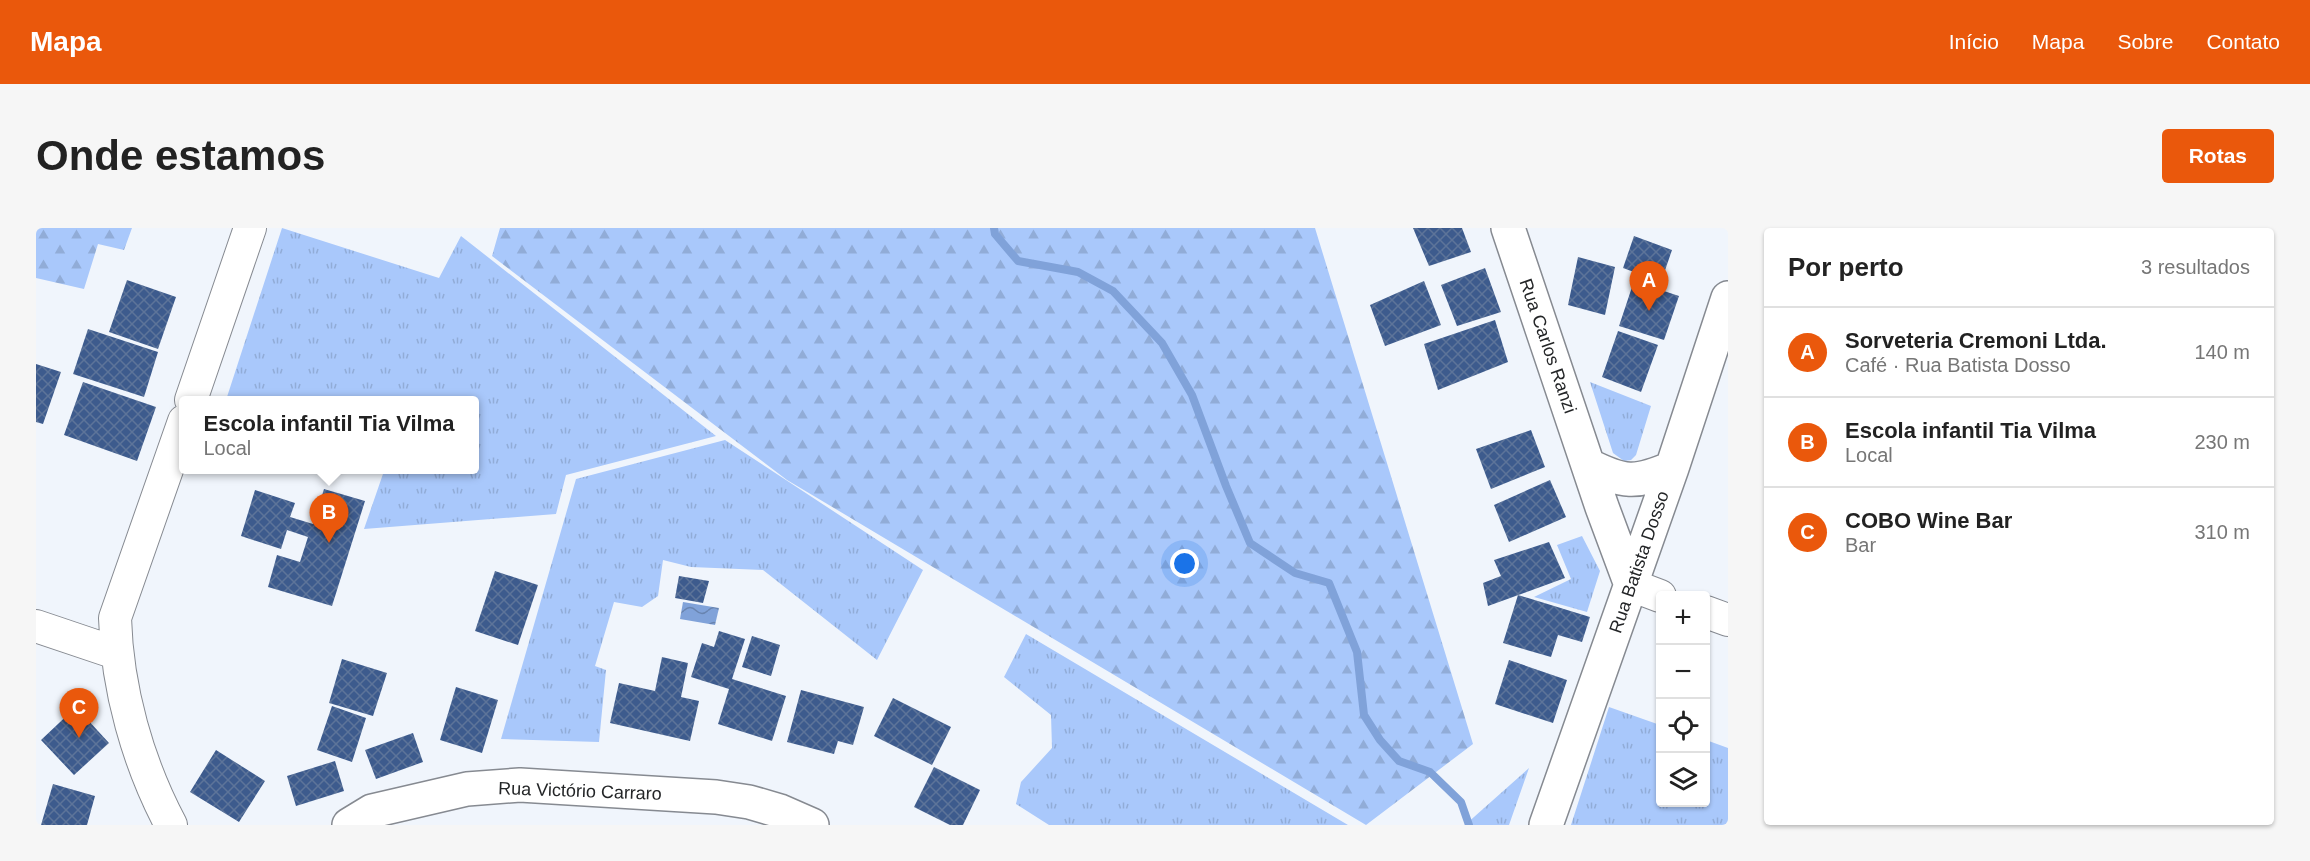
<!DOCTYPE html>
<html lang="pt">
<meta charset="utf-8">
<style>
:root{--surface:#fff;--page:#f6f6f6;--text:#222;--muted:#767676;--line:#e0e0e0;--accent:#ea580c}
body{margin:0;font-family:Arial,sans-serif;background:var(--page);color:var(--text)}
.controls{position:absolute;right:18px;bottom:18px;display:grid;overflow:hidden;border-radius:6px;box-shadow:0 2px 4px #0004}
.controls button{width:54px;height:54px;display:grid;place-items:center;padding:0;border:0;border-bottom:2px solid var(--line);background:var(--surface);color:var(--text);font:30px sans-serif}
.you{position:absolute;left:1149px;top:336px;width:21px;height:21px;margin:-15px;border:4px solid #fff;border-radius:50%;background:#1a73e8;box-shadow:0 0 0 9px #1a73e833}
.badge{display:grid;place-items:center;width:39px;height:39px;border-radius:50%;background:var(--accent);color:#fff;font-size:20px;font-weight:700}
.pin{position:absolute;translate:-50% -50px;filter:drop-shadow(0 2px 3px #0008)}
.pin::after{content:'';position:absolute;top:32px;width:21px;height:18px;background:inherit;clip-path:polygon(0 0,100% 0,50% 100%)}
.popup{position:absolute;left:143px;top:168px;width:300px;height:78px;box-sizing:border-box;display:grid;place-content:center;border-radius:6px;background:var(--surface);filter:drop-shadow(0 2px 4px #0005);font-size:20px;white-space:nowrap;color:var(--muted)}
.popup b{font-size:22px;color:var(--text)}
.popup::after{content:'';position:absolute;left:50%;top:100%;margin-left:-12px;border:12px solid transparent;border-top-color:var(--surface)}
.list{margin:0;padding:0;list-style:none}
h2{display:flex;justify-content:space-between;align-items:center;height:78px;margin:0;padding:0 24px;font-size:26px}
h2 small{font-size:20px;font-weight:400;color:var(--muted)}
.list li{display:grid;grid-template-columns:39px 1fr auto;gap:18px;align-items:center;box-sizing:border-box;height:90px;padding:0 24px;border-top:2px solid var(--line)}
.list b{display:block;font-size:22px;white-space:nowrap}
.list p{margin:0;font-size:20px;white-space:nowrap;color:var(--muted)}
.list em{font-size:20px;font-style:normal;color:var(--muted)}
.icon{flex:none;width:33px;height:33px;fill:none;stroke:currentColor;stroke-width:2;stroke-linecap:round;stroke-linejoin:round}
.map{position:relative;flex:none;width:1692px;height:597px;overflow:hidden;border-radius:6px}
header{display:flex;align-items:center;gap:36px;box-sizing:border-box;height:84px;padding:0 30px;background:var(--accent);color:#fff}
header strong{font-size:28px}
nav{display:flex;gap:33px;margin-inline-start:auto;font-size:21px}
.intro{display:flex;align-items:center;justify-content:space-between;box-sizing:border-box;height:144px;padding:0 36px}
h1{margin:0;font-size:42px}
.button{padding:15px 27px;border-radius:6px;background:var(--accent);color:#fff;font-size:21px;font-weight:700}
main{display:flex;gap:36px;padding:0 36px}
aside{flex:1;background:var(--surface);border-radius:6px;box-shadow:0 2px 4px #0004}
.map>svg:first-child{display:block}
.grass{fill:url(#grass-tufts)}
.forest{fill:url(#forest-firs)}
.water{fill:url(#water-waves)}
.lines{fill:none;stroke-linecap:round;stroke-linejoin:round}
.stream{stroke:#80a2d9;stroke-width:8}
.building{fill:url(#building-cross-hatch)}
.minor-casing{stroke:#868a91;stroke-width:34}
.major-casing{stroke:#868a91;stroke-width:36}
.minor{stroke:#fff;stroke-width:32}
.major{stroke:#fff;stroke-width:33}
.labels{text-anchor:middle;stroke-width:6;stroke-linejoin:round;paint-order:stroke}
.street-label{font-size:18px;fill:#232527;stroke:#fff}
</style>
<header>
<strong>Mapa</strong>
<nav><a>Início</a><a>Mapa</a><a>Sobre</a><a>Contato</a></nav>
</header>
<div class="intro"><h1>Onde estamos</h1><a class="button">Rotas</a></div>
<main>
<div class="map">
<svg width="1692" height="597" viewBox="0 0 1692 597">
<defs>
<pattern id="grass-tufts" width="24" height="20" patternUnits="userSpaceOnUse" patternTransform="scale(1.5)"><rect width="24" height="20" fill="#a9c8fb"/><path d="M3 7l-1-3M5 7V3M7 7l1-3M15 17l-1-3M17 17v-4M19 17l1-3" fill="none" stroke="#91acd7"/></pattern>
<pattern id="forest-firs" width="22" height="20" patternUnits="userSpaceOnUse" patternTransform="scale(1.5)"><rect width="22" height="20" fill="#a9c8fb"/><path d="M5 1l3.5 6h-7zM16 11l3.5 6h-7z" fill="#91acd7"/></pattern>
<pattern id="water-waves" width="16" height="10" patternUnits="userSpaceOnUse" patternTransform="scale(1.5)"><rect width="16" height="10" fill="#80a2d9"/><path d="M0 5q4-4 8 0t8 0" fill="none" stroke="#6884b0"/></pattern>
<pattern id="building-cross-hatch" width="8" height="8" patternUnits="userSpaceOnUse" patternTransform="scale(1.5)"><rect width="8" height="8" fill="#3d5b8d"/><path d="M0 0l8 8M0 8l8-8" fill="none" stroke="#5d7499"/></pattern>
</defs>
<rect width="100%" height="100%" fill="#f0f5fc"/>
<path class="grass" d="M 246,0 L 403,50 L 425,8 L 680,208 L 530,247 L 520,286 L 328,301 L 348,243 L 346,242 L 439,242 L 439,172 L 190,172 Z
M 1554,154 L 1615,178 L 1600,227 L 1595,232 L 1588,233 L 1577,225 Z
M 689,212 L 887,342 L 841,432 L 727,342 L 655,339 L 627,332 L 622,368 L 606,379 L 578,374 L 559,438 L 570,442 L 563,514 L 465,511 L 540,251 Z
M 1546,308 L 1564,343 L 1551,384 L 1498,369 L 1535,351 L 1521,317 Z
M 990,406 L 1312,597 L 1013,597 L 980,576 L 985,554 L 1016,520 L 1015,487 L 968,449 Z
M 1573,479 L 1624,497 L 1624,574 L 1670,574 L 1670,512 L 1692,520 L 1692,597 L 1535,597 Z
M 1493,540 L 1473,597 L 1429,597 Z"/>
<path class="forest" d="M 0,0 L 96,0 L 88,22 L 62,16 L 48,61 L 0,50 Z
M 464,0 L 1279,0 L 1437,516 L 1330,597 L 751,252 L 456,28 Z"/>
<path class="water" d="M 647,374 L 683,380 L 679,397 L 644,391 Z"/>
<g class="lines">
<path class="stream" d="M 958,0 L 959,6 L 982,33 L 1042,44 L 1077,63 L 1126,115 L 1156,167 L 1190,258 L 1214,315 L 1259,345 L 1293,355 L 1321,424 L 1328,487 L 1344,512 L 1363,533 L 1394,544 L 1425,574 L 1433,597"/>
</g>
<path class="building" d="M 1377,0 L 1426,0 L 1435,24 L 1393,38 Z
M 1598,8 L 1636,22 L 1625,54 L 1587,40 Z
M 1542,29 L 1579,39 L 1569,87 L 1532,77 Z
M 1449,40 L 1465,84 L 1421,98 L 1405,57 Z
M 91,52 L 140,69 L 122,121 L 73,104 Z
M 1388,53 L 1405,97 L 1349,118 L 1334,77 Z
M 1598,53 L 1643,68 L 1628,112 L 1583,98 Z
M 1459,92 L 1472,134 L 1402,162 L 1388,116 Z
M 52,101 L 122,124 L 108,169 L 37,146 Z
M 1582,103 L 1622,117 L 1605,164 L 1566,149 Z
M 0,136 L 25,144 L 7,196 L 0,194 Z
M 47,154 L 120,179 L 101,233 L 28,207 Z
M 1495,202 L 1509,239 L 1455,261 L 1440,221 Z
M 1514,252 L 1530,289 L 1473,314 L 1458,277 Z
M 288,261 L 329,273 L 296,378 L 232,359 L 241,327 L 264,334 L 272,309 L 251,302 L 245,321 L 205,308 L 219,262 L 259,275 L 254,289 L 277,296 Z
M 1513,314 L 1529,350 L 1452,378 L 1447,355 L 1465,348 L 1458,332 Z
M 459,343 L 502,357 L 482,417 L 439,403 Z
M 643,348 L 673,353 L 667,375 L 639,370 Z
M 1482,367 L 1554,389 L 1546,414 L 1522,407 L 1515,429 L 1467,415 Z
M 683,403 L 709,411 L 696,451 L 750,468 L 736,513 L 682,496 L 693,461 L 655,449 L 666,415 L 678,419 Z
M 716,408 L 744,417 L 735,448 L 706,439 Z
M 626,429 L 652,435 L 645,469 L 663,473 L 654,513 L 574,495 L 583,455 L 619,463 Z
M 306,431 L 351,445 L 337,488 L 293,475 Z
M 1473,432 L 1531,452 L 1517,495 L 1459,476 Z
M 420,459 L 462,472 L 446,525 L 404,512 Z
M 765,462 L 828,479 L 817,517 L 802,513 L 798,526 L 751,514 Z
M 857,470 L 915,499 L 896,537 L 838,508 Z
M 296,478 L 330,490 L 316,534 L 281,522 Z
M 40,479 L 73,515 L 38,547 L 5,512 Z
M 377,505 L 387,534 L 340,551 L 329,522 Z
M 180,522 L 229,553 L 203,594 L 154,564 Z
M 299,533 L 308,563 L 260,578 L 251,548 Z
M 898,539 L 944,562 L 927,597 L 914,597 L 878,579 Z
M 17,556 L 59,568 L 51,597 L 5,597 Z"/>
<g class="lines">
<g class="minor-casing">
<path id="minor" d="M 155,172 L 214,0
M 1595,357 L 1624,368
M 1670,384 L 1692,392
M 0,398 L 80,425
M 135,597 C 102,535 81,461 79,390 L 148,193"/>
</g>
<g class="major-casing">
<path id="major" d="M 1472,0 L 1566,279 L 1595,357
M 1552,237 C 1588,255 1599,256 1636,240
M 313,597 L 336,583 L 431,561 L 484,557 L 680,569 L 713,574 L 744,583 L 776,597
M 1510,597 L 1636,240 L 1692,70"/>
</g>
<use href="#minor" class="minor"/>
<use href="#major" class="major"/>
</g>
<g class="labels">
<g class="street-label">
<text transform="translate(1512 118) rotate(71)" y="6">Rua Carlos Ranzi</text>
<text transform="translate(1603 334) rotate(-71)" y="6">Rua Batista Dosso</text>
<text transform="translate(544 563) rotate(2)" y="6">Rua Victório Carraro</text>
</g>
</g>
</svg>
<div class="controls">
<button>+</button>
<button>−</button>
<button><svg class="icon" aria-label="locate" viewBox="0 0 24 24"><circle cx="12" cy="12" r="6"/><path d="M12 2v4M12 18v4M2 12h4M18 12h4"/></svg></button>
<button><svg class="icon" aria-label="layers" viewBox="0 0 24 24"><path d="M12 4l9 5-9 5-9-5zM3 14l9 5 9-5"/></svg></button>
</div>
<div class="you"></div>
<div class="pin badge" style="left:1613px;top:83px">A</div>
<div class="pin badge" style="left:293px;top:315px">B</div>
<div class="popup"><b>Escola infantil Tia Vilma</b>Local</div>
<div class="pin badge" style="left:43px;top:510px">C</div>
</div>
<aside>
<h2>Por perto<small>3 resultados</small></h2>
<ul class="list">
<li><span class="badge">A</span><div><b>Sorveteria Cremoni Ltda.</b><p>Café · Rua Batista Dosso</p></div><em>140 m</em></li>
<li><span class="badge">B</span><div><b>Escola infantil Tia Vilma</b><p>Local</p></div><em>230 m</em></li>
<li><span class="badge">C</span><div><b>COBO Wine Bar</b><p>Bar</p></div><em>310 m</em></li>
</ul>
</aside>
</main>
